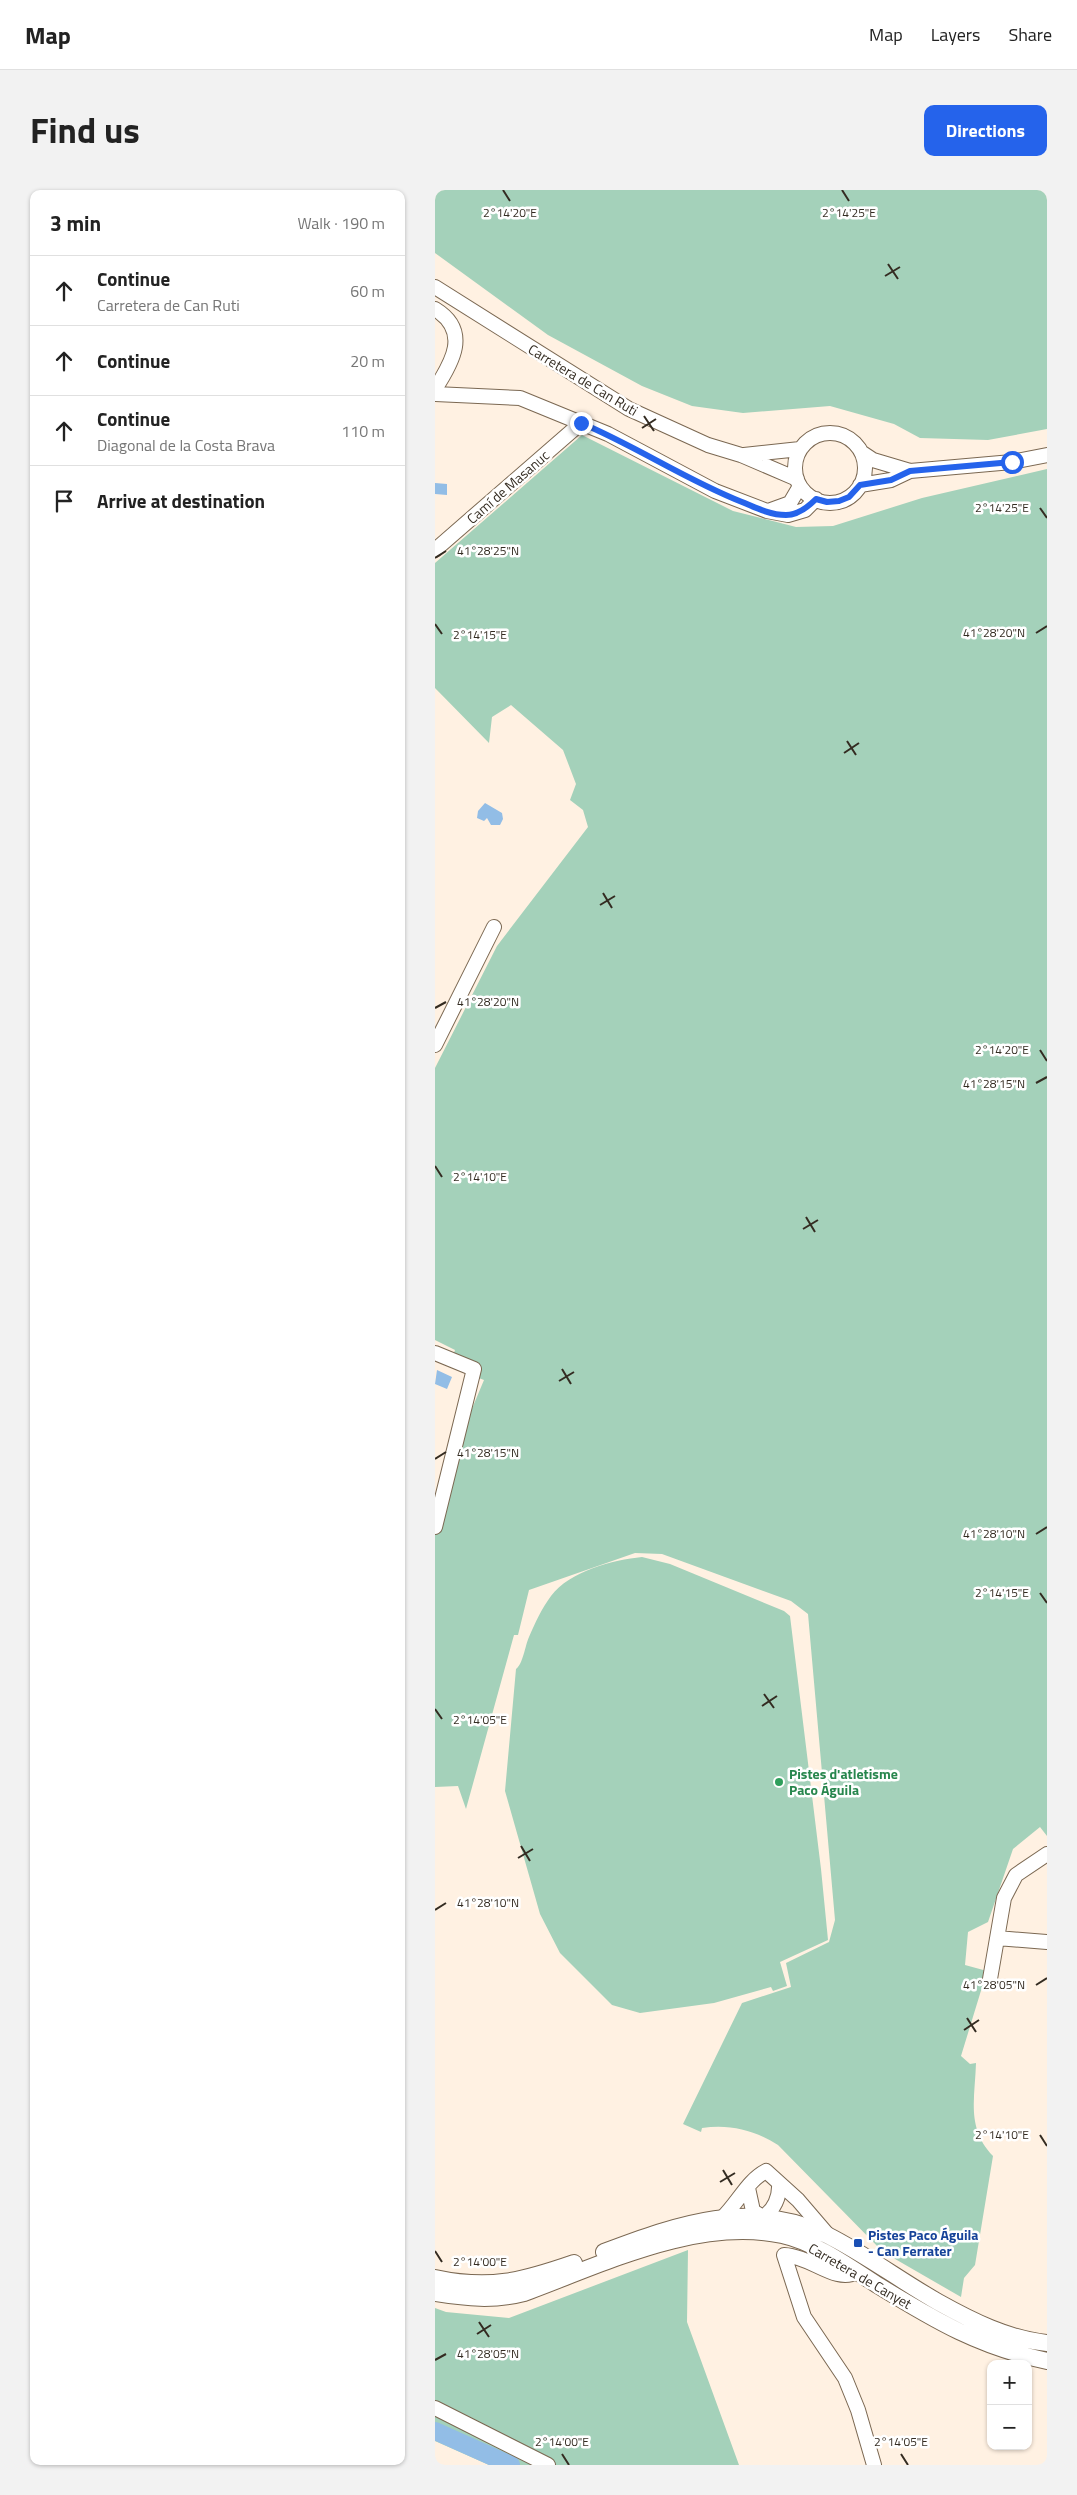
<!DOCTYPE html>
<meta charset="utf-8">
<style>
:root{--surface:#fff;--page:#f2f2f2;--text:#222;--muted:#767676;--line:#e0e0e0;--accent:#2563eb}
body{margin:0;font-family:"Titillium Web",sans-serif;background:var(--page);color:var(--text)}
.controls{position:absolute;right:15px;bottom:15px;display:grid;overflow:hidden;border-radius:10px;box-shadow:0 1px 4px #0004}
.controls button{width:45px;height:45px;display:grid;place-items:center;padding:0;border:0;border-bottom:1px solid var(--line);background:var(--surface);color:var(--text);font:25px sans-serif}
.stop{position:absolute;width:15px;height:15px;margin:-11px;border:4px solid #2563eb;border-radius:50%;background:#fff}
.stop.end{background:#2563eb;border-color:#fff;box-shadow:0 1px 5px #0008}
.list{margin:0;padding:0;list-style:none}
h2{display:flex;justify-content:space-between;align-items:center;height:65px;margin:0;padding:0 20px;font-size:21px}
h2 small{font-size:16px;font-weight:400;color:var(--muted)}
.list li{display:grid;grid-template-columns:32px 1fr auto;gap:15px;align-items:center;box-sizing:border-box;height:70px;padding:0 20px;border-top:1px solid var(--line)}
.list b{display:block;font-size:19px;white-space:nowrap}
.list p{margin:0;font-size:16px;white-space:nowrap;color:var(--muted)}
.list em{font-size:16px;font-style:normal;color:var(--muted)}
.icon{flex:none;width:28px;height:28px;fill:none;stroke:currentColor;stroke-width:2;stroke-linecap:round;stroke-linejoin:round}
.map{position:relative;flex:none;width:612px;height:2275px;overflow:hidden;border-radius:10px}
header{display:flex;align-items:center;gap:30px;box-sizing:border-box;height:70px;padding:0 25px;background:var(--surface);border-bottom:1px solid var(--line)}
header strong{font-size:24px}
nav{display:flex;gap:28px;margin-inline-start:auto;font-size:18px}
.intro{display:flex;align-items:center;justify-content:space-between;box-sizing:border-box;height:120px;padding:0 30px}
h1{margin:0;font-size:35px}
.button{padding:12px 22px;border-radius:10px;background:var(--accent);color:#fff;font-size:18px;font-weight:700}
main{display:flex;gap:30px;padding:0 30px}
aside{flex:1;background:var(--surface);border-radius:10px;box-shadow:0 1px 4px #0004}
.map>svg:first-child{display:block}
.green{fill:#a4d1ba}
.water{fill:#92bde6}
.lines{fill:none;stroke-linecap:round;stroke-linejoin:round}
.canal{stroke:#92bde6;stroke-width:18}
.minor-casing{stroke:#7b6852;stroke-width:16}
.tertiary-casing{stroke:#7b6852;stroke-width:18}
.minor{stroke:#fff;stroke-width:14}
.tertiary{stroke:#fff;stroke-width:16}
.route{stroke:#2563eb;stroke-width:6}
.ticks{fill:none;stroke:#342c22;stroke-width:2}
.leisure-dot{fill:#2e9e5b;stroke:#fff;stroke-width:2}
.transit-dot{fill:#1a4fb4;stroke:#fff;stroke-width:2}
.labels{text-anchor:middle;stroke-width:5;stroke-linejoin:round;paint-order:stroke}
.street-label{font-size:14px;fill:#342c22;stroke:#fff}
.leisure-label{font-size:14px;font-weight:bold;fill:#27864d;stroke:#fff;text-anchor:start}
.transit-label{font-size:14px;font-weight:bold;fill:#164399;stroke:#fff;text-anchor:start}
.ticks-label{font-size:12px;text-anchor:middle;fill:#342c22;stroke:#fff;stroke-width:5;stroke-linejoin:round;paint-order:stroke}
</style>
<header>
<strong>Map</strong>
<nav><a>Map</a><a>Layers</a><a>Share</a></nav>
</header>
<div class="intro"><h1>Find us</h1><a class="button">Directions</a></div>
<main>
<aside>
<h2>3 min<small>Walk · 190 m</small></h2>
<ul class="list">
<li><svg class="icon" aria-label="ahead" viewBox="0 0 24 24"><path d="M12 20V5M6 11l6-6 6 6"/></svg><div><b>Continue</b><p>Carretera de Can Ruti</p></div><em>60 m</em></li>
<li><svg class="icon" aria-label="ahead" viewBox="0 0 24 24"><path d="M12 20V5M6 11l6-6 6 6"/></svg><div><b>Continue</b></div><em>20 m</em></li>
<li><svg class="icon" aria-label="ahead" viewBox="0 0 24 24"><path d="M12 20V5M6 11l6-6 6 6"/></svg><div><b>Continue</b><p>Diagonal de la Costa Brava</p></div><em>110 m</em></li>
<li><svg class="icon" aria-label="arrive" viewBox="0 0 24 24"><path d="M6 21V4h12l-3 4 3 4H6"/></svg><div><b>Arrive at destination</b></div></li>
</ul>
</aside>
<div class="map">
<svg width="612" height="2275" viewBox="0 0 612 2275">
<rect width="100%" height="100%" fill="#fff1e2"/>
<path class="green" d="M 0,0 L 612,0 L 612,239 L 553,250 L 485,248 L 459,234 L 395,216 L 308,223 L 257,216 L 207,196 L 113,145 L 0,63 Z
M 147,245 L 298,321 L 361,337 L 398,336 L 487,308 L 612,279 L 612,1646 L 605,1637 L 578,1659 L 553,1732 L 533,1742 L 530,1775 L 552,1781 L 526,1866 L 535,1874 L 541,1873 C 540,1908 531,1938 558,1966 L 540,2075 L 529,2088 L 526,2107 L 448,2062 L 343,1955 C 319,1940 295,1934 267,1938 L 266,1942 L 248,1934 L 307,1813 L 356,1797 L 351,1773 L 394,1752 L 400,1730 L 373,1424 L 356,1411 L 227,1364 L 200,1363 L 94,1400 L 83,1445 L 79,1445 L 31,1619 L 23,1596 L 0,1597 L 0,1307 L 49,1190 L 14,1177 L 20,1160 L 0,1150 L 0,878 L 62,756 L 153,637 L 148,620 L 135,610 L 141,594 L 128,560 L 76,515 L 57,527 L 54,553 L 0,498 L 0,373 Z
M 207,1367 L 235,1374 L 349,1421 L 355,1426 L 386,1679 L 393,1750 L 345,1772 L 352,1796 L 338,1801 L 336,1797 L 279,1813 L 205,1823 L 177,1815 L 125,1763 L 105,1724 L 70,1601 L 81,1479 C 88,1474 90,1456 94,1447 C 100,1433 107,1418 116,1406 C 135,1381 178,1370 207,1367 Z
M 253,2060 L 252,2132 L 304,2275 L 54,2275 L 0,2251 L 0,2118 L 11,2122 L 74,2128 Z"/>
<path class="water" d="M 0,293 L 12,294 L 12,305 L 0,304 Z
M 50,613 L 67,623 L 68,629 L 65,635 L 56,635 L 52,628 L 49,631 L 42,628 L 43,621 Z
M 2,1180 L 17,1187 L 12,1199 L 0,1194 Z"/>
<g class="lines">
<path class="canal" d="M 0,2241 L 76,2275"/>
<g class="minor-casing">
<path id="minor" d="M 0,97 L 194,219 L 273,255 L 306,265 L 362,289
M 0,119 C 36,141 17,173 0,199
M 0,204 L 85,208 L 173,244 L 280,301 L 332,321 L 353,325 L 370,320 L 381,309
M360 278a35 35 0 1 1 70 0a35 35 0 1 1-70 0Z
M 426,262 L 438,270 L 475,281 L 577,272 L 612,265
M 309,265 L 365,259
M 425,295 L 456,290 L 475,281
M 333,321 L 355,313 L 365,296
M 0,360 L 146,233
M 0,855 L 59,737
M 0,1163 L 39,1179 L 0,1337
M 562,1748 L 612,1752
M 555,1789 L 569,1708 L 581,1685 L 612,1664
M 313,1998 L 318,2021 L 328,2027 C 339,2020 345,2007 344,1993
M 287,2028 C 303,2013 312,1991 331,1981 L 363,2010 L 393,2045
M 422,2082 C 400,2094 376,2066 349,2065 L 369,2127 L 410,2188 L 423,2220 L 439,2275
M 0,2218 L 113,2275"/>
</g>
<g class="tertiary-casing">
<path id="tertiary" d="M 169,2062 C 243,2034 316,2008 392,2045 C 430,2064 466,2091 503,2112 C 537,2131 573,2149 612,2153
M 0,2088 C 55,2100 87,2091 139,2073
M 0,2103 C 32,2108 58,2111 89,2103 C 168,2074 262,2027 347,2045 C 380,2052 416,2078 444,2096 C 501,2131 545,2157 612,2171"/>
</g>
<use href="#minor" class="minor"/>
<use href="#tertiary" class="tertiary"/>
</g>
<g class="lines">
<path class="route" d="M 146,233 C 201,256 251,290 307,312 C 321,318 336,325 351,325 C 363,325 373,317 381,309 L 392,312 L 404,311 L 414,307 L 425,295 L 456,290 L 475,281 L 577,272"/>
</g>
<path class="ticks" d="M 68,0 L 75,11M 407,0 L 414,11M 453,74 L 463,89M 450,86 L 465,77M 209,226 L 219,241M 207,238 L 221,229M 605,318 L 612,328M 0,368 L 11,361M 0,434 L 7,444M 601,443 L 612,436M 412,551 L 421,565M 409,563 L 424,553M 168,703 L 177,718M 165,715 L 180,706M 0,818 L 11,812M 605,860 L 612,871M 601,893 L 612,887M 0,976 L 7,987M 371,1027 L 380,1042M 368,1039 L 383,1030M 127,1179 L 136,1194M 124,1191 L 139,1182M 0,1269 L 11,1262M 601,1344 L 612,1337M 605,1403 L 612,1413M 329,1504 L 339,1518M 327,1516 L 342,1506M 0,1519 L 7,1529M 86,1656 L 95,1671M 83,1668 L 98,1659M 0,1720 L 11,1713M 601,1795 L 612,1788M 532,1828 L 541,1842M 529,1840 L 544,1830M 605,1945 L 612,1956M 288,1980 L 297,1995M 285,1992 L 300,1983M 0,2061 L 7,2072M 44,2132 L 54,2147M 42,2144 L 56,2135M 0,2170 L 11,2164M 127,2264 L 134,2275M 466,2264 L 473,2275"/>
<circle class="leisure-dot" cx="344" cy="1592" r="5"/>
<rect class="transit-dot" x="418" y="2048" width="10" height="10" rx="2.5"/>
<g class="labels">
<g class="street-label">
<text transform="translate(148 190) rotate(31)" y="5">Carretera de Can Ruti</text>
<text transform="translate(73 297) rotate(-41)" y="5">Camí de Masanuc</text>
<text transform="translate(425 2086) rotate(30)" y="5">Carretera de Canyet</text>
</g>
<g class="leisure-label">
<text x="354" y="1589">Pistes d'atletisme<tspan x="354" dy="16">Paco Águila</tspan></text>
</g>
<g class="transit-label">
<text x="433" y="2050">Pistes Paco Águila<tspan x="433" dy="16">- Can Ferrater</tspan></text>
</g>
</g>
<g class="ticks-label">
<text x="75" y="27">2°14'20"E</text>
<text x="414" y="27">2°14'25"E</text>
<text x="567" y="322">2°14'25"E</text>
<text x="53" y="365">41°28'25"N</text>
<text x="559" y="447">41°28'20"N</text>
<text x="45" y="449">2°14'15"E</text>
<text x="53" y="816">41°28'20"N</text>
<text x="567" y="864">2°14'20"E</text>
<text x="559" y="898">41°28'15"N</text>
<text x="45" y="991">2°14'10"E</text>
<text x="53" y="1267">41°28'15"N</text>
<text x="559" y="1348">41°28'10"N</text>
<text x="567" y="1407">2°14'15"E</text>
<text x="45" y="1534">2°14'05"E</text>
<text x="53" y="1717">41°28'10"N</text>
<text x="559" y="1799">41°28'05"N</text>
<text x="567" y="1949">2°14'10"E</text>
<text x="45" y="2076">2°14'00"E</text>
<text x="53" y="2168">41°28'05"N</text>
<text x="127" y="2256">2°14'00"E</text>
<text x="466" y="2256">2°14'05"E</text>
</g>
</svg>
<div class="controls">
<button>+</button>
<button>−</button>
</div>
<div class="stop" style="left:577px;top:272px"></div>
<div class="stop end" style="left:146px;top:233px"></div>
</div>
</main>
